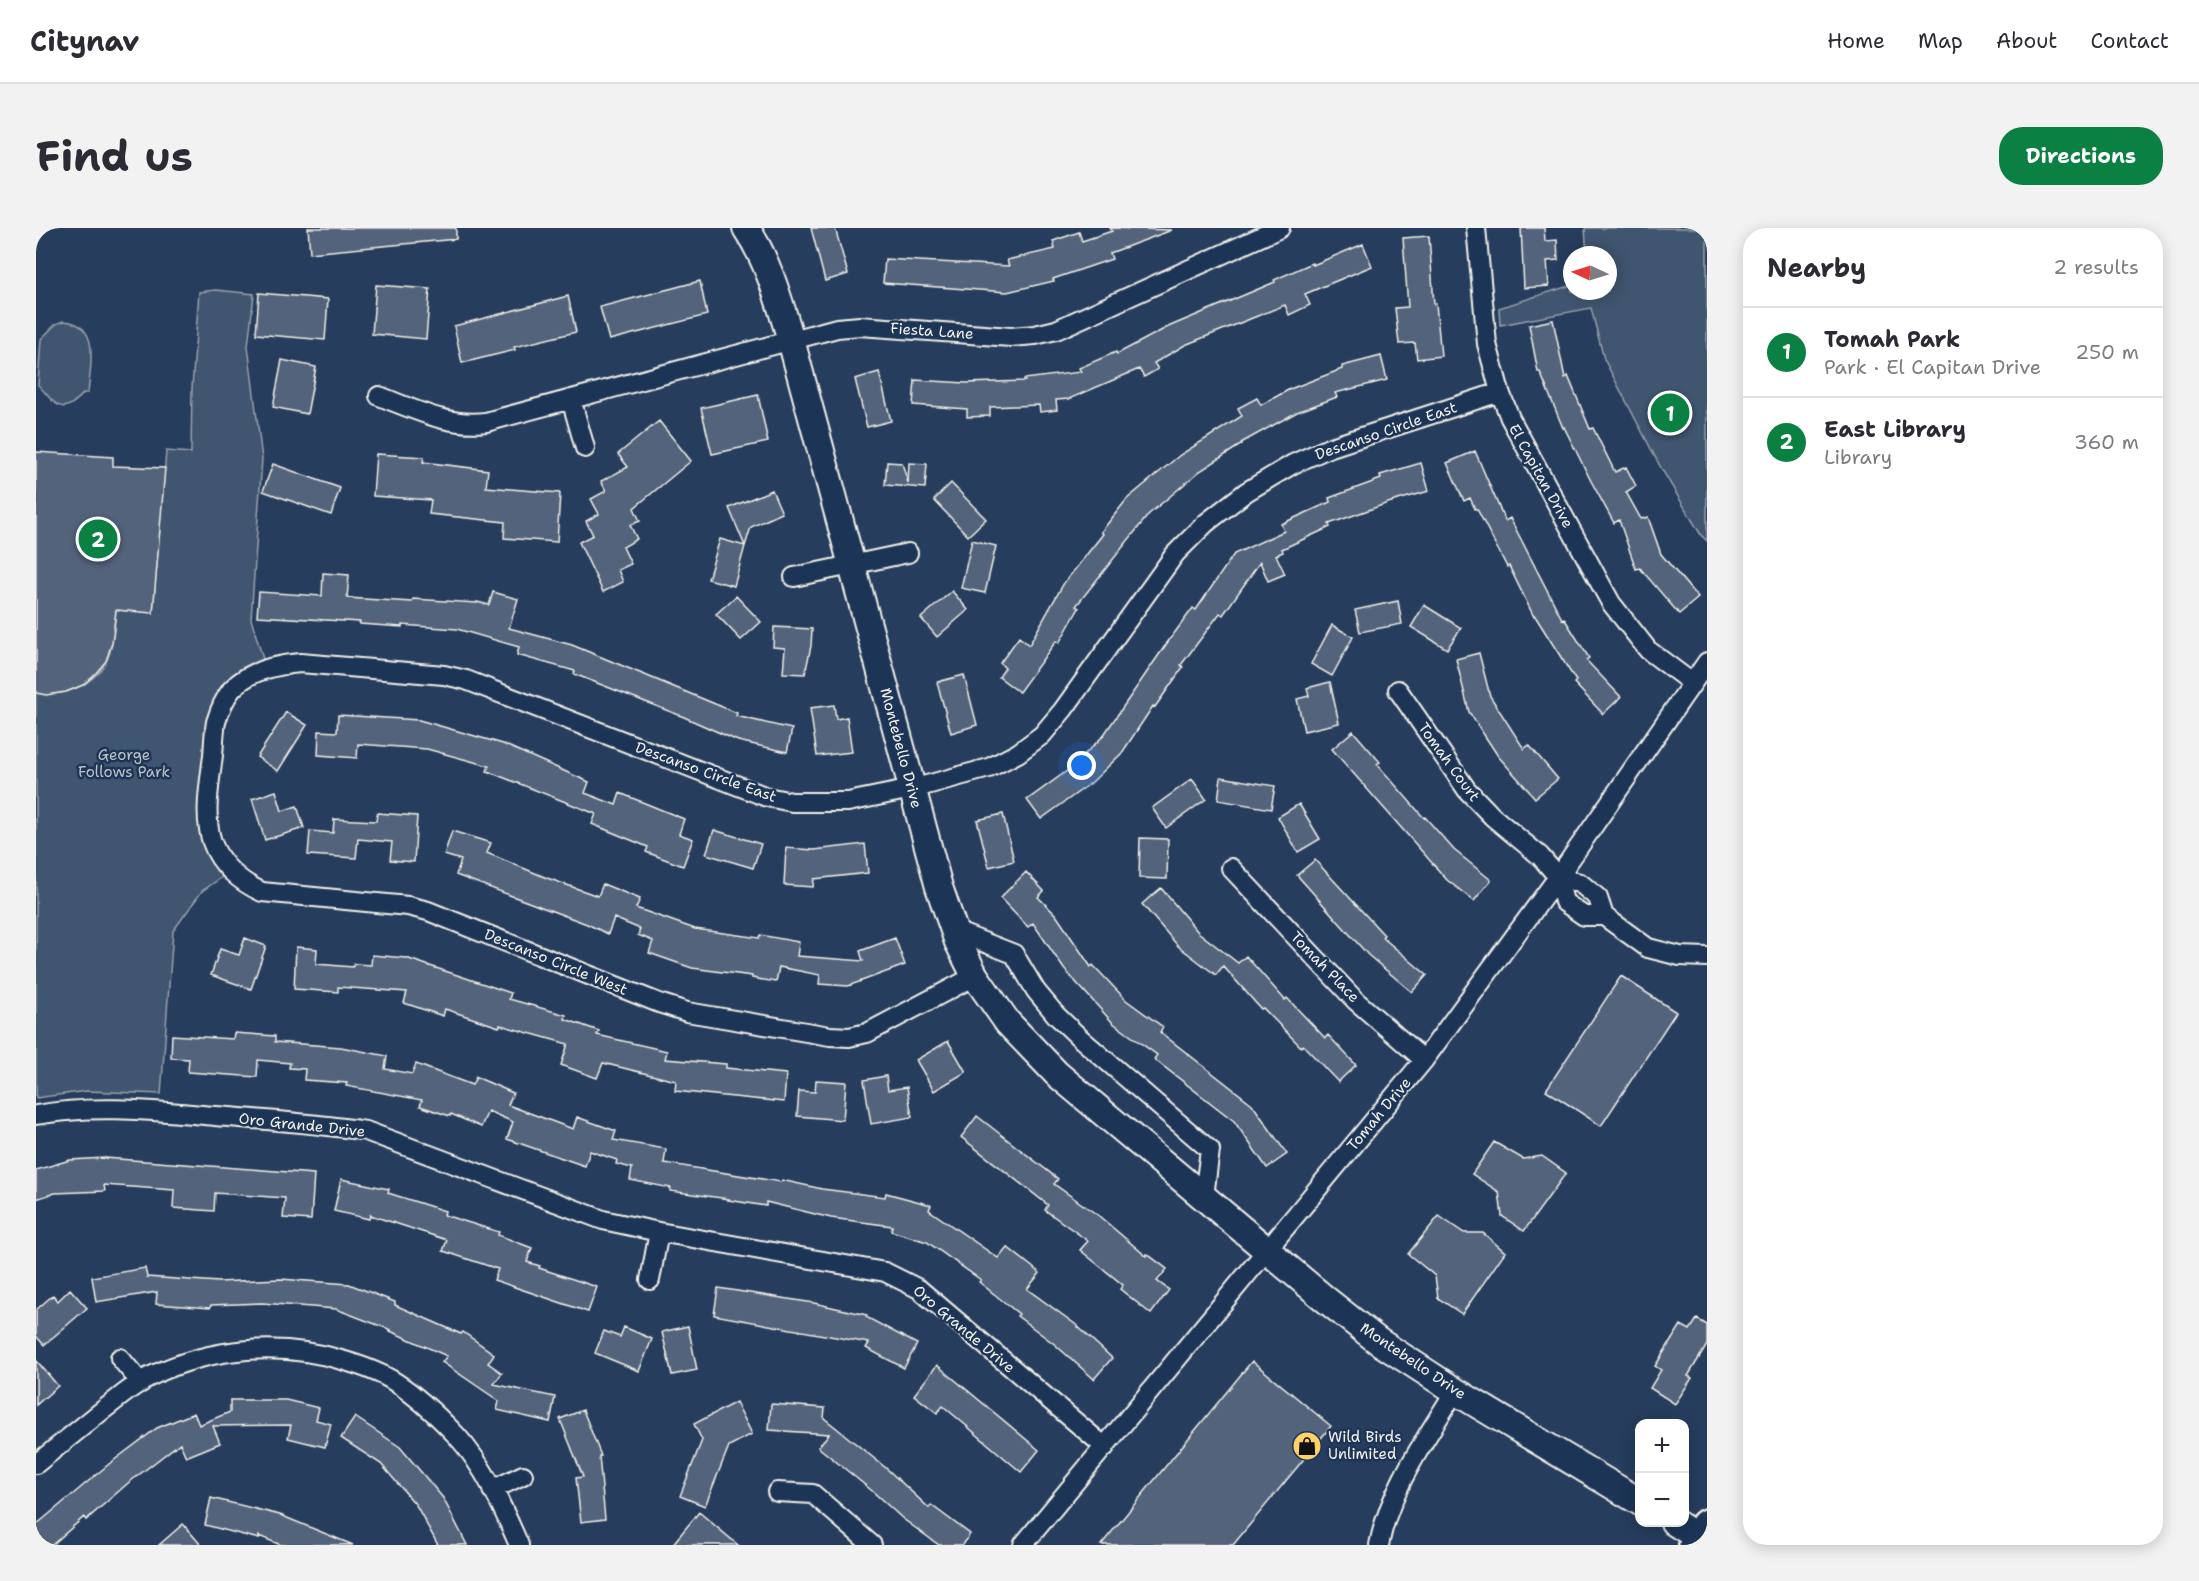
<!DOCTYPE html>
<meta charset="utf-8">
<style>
:root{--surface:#fff;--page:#f2f2f3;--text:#2b2b33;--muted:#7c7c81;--line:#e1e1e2;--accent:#0b8043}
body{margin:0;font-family:"Shantell Sans",sans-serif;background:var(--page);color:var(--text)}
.controls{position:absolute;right:18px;bottom:18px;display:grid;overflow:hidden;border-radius:12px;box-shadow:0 3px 15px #0003}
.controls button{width:54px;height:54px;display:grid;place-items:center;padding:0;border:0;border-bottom:2px solid var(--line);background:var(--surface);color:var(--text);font:30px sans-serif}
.compass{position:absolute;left:1527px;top:18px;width:54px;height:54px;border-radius:50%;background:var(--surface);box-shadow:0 3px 15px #0003;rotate:274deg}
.you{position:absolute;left:1046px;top:538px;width:21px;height:21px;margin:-15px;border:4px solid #fff;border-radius:50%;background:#1a73e8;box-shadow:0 0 0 9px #1a73e833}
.badge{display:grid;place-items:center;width:39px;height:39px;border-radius:50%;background:var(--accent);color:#fff;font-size:20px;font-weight:700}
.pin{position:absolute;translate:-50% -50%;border:3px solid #fff;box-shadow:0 2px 6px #0006}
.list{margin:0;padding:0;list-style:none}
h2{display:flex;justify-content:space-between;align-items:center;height:78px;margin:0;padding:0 24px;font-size:26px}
h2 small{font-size:20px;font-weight:400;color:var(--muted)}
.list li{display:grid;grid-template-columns:39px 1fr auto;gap:18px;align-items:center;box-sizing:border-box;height:90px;padding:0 24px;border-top:2px solid var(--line)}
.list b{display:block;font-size:22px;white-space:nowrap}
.list p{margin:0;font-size:20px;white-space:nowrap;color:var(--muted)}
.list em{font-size:20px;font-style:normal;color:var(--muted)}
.map{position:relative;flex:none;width:1671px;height:1317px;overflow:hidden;border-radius:24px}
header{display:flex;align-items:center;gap:36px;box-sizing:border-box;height:84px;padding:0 30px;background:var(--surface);border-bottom:2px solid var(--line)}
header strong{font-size:28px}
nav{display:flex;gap:33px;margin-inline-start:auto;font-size:21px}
.intro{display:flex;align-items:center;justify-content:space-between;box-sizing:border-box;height:144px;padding:0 36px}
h1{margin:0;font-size:42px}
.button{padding:15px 27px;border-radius:24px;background:var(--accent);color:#fff;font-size:21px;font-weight:700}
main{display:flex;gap:36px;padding:0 36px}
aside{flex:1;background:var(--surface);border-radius:24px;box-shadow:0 3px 15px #0003}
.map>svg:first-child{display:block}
.green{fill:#40546f;stroke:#9aa2ac;stroke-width:1.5}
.building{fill:#52647b;stroke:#f4f1e8;stroke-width:1.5}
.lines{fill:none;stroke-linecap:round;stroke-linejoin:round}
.street-casing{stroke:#f4f1e8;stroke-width:22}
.secondary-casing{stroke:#f4f1e8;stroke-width:30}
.highway-casing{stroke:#f4f1e8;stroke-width:38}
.street{stroke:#1d3557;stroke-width:18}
.secondary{stroke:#1d3557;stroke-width:26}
.highway{stroke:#1d3557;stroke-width:33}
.labels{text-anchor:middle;stroke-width:5;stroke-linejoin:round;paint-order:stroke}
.street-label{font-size:15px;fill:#f4f1e8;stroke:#1d3557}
.park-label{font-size:15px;fill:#bec2c4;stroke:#1d3557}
.poi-label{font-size:15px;fill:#f4f1e8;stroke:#1d3557;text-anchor:start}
</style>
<header>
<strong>Citynav</strong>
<nav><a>Home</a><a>Map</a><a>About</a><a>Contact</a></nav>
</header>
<div class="intro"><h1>Find us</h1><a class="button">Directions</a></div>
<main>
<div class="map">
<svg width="1671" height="1317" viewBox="0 0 1671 1317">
<rect width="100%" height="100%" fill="#263d5d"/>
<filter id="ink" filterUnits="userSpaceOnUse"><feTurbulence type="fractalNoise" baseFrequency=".0167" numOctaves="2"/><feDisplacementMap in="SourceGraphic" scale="12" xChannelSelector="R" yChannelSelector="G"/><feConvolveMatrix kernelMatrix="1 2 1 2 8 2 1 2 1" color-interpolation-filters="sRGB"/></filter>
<g filter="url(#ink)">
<path class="green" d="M 1549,0 L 1671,0 L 1671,313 L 1665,307 L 1625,240 L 1568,131 L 1555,80 L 1464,97 L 1463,80 L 1536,57 L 1536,63 L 1572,63 L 1572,27 L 1551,27 Z
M 180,62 L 218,66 L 212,118 L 226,231 L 215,391 L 230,441 L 186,479 L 172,589 L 195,643 L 166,663 L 137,703 L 125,866 L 51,863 L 0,870 L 0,465 C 27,470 56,458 70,434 C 78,419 78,399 80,382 L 117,385 L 130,223 L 155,225 L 156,160 L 163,64 Z
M 27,93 C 66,95 54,139 52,165 L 48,165 C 24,191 20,175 2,157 L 5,111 L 20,96 Z"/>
<path class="building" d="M 272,0 L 420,0 L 420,11 L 274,25 Z
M 775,0 L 799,0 L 812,46 L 789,53 Z
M 1074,0 L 1136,2 L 1074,25 L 1076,31 L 1017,51 L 1018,53 L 971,64 L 847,55 L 849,31 L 973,38 L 971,32 L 1019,21 L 1017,13 L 1043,4 L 1046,13 L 1076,3 Z
M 1485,0 L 1508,0 L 1509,13 L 1521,12 L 1522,32 L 1511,33 L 1513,58 L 1488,60 Z
M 1393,8 L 1398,76 L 1400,76 L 1405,128 L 1381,131 L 1379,115 L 1363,116 L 1359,80 L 1372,79 L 1367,10 Z
M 1327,16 L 1336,38 L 1269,66 L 1274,77 L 1253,87 L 1249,77 L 1149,117 L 1118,135 L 1122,141 L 1108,149 L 1103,141 L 1033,171 L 1020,172 L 1021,182 L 1004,184 L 1003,177 L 954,179 L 954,188 L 931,189 L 931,181 L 877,177 L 879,152 L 930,155 L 989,153 L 988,151 L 1045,144 L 1043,140 L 1080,124 L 1081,126 L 1132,99 L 1239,54 L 1238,52 L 1276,35 L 1277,37 Z
M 664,53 L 671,87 L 573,112 L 564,79 Z
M 340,57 L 394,61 L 390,111 L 336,106 Z
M 223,65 L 292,71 L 289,112 L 220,106 Z
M 532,68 L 540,104 L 478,119 L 479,122 L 426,135 L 418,98 Z
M 1517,92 L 1529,150 L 1532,148 L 1554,201 L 1557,200 L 1579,244 L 1590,239 L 1600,258 L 1590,264 L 1605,291 L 1612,289 L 1625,326 L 1662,370 L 1643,386 L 1604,340 L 1600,341 L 1583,292 L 1578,295 L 1555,253 L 1528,199 L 1527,200 L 1504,144 L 1502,144 L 1493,97 Z
M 1345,128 L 1351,152 L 1299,165 L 1301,169 L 1261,184 L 1205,215 L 1206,216 L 1164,243 L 1113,286 L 1040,378 L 1043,380 L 1023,415 L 1020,413 L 983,464 L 963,449 L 969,440 L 964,435 L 983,409 L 993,417 L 1028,355 L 1067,306 L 1065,304 L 1091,271 L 1144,227 L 1206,188 L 1202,180 L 1221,170 L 1225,177 L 1254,161 L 1306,141 L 1306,138 Z
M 246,132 L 280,139 L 271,186 L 237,179 Z
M 843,144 L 855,193 L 831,199 L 819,151 Z
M 722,167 L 732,214 L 676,226 L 665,180 Z
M 623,193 L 655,233 L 598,280 L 604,293 L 594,297 L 601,311 L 587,319 L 595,336 L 582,342 L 587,354 L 567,364 L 543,314 L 557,307 L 550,293 L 563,286 L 555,271 L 570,263 L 565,253 L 592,239 L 582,226 Z
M 1439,223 L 1469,293 L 1474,290 L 1526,391 L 1528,390 L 1553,430 L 1550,432 L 1585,469 L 1567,486 L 1538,455 L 1540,453 L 1499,388 L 1498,389 L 1473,338 L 1471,339 L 1441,281 L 1439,281 L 1434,270 L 1428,273 L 1411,235 Z
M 0,224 L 77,229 L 77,238 L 129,240 L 117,385 L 80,382 L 76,415 L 70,433 L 60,445 L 47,457 L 30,464 L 10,467 L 0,465 Z
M 340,226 L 388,229 L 387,234 L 452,242 L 450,259 L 524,265 L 521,314 L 468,310 L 469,294 L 393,286 L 395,272 L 337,268 Z
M 851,234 L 866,235 L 872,255 L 873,235 L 891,236 L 889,260 L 849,257 Z
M 1385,235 L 1393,263 L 1352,275 L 1293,296 L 1294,299 L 1246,321 L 1247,324 L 1240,327 L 1249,346 L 1232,353 L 1224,334 L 1187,387 L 1184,385 L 1145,437 L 1147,439 L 1119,479 L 1117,478 L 1086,525 L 1055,555 L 1005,591 L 991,572 L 1035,540 L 1067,508 L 1131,415 L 1157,380 L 1160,382 L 1198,326 L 1248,303 L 1245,296 L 1294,274 L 1293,270 L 1345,251 L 1344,247 Z
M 237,236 L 304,260 L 295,287 L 227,263 Z
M 915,255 L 950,291 L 932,308 L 898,272 Z
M 736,262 L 746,285 L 715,299 L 709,318 L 693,280 Z
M 684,311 L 709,318 L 698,358 L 672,351 Z
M 936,312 L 960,318 L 949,365 L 925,360 Z
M 287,345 L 313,347 L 311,370 L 376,374 L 377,371 L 441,375 L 441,374 L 453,377 L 457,364 L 482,371 L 473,400 L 536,417 L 701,485 L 700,488 L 756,501 L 751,524 L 702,513 L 648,489 L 538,446 L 539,443 L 481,427 L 483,419 L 421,401 L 366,397 L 366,399 L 324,396 L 324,394 L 221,388 L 223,364 L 286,368 Z
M 916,363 L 932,382 L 901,409 L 885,390 Z
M 700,368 L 725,394 L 705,412 L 680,386 Z
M 1362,373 L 1366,396 L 1324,404 L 1319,382 Z
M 1388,377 L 1425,400 L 1411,421 L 1375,399 Z
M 1296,397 L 1317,409 L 1296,448 L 1275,436 Z
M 738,399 L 776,401 L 775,418 L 769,446 L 747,445 L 749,420 L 737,419 Z
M 1443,425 L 1454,468 L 1488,521 L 1493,517 L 1522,551 L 1499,570 L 1462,528 L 1433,484 L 1420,431 Z
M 928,447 L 941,497 L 915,505 L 901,454 Z
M 1294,454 L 1303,495 L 1268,503 L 1261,471 L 1273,468 L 1271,460 Z
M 798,477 L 800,491 L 811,489 L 816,524 L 781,528 L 774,480 Z
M 250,484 L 271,497 L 242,543 L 221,529 Z
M 302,487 L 383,492 L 467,516 L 553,554 L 549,565 L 580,577 L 584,565 L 648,591 L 643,606 L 657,611 L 647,638 L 610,624 L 612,619 L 556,596 L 560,586 L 451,543 L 453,538 L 391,521 L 322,516 L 321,530 L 282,527 L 283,503 L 301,504 Z
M 1317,503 L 1344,534 L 1341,536 L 1388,590 L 1389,589 L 1418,622 L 1455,652 L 1438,673 L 1411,652 L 1296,521 Z
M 1185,549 L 1239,558 L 1235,581 L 1182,572 Z
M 1156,551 L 1170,571 L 1130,600 L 1116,580 Z
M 240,563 L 246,583 L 261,578 L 268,600 L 229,612 L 216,571 Z
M 1263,576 L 1284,611 L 1262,624 L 1242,589 Z
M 341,585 L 381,588 L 378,634 L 354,632 L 356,614 L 322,611 L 320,630 L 272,627 L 274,603 L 297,605 L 298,591 L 340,593 Z
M 967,586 L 978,633 L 953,639 L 941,592 Z
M 678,602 L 725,616 L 717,640 L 670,626 Z
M 416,603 L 455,615 L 451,625 L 511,650 L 562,668 L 567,656 L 604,671 L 600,680 L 659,701 L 723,710 L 724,707 L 763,714 L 761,728 L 827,733 L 824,723 L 859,710 L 869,737 L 812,758 L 783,756 L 784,747 L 743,739 L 740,754 L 716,750 L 716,748 L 656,740 L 613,725 L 617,713 L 602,707 L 604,701 L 578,690 L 572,706 L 551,696 L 420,647 L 425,632 L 408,627 Z
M 1104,610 L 1132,611 L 1131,651 L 1103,650 Z
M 829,616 L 832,645 L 778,651 L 777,659 L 748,657 L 750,620 L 778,622 Z
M 1279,632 L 1348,707 L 1346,709 L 1391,747 L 1376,764 L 1332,727 L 1261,647 Z
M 990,644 L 1008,663 L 1002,669 L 1020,687 L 1055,739 L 1057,737 L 1090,772 L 1127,799 L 1124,804 L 1216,876 L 1251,926 L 1231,940 L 1198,893 L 1118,831 L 1121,827 L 1077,795 L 1028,741 L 997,695 L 992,699 L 964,670 Z
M 1125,660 L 1162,704 L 1202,735 L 1210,728 L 1249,772 L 1251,770 L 1289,810 L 1292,807 L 1320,837 L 1302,854 L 1267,817 L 1265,819 L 1227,780 L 1225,781 L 1187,738 L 1180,747 L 1142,718 L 1106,676 Z
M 209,710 L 230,718 L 215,761 L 175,747 L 184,721 L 203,727 Z
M 260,719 L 281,721 L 280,736 L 317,739 L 318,736 L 335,737 L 336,727 L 370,730 L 475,765 L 473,771 L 530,787 L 529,791 L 563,803 L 561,807 L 631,823 L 629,831 L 690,836 L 690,840 L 750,846 L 748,874 L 639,863 L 640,853 L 567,835 L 561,850 L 525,837 L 532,816 L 464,797 L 463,799 L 409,781 L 407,788 L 368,775 L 371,764 L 302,759 L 302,764 L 258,761 Z
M 1585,748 L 1640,784 L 1565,898 L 1510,862 Z
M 198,805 L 239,808 L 239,814 L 305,819 L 351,828 L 349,841 L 376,846 L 380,836 L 436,857 L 440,849 L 477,865 L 472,877 L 537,901 L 541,889 L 580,903 L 577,912 L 630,921 L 628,935 L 745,954 L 746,952 L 786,961 L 849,969 L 850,965 L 895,977 L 893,982 L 962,1030 L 971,1019 L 1004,1045 L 991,1061 L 1039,1096 L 1076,1130 L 1058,1151 L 1017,1115 L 981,1088 L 983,1086 L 943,1054 L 945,1052 L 891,1014 L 855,1003 L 856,998 L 795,990 L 730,974 L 730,978 L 692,972 L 693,971 L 634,963 L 635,960 L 594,952 L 596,940 L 580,936 L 581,932 L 554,923 L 549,938 L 471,911 L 477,894 L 452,883 L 445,899 L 415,886 L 414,888 L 384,878 L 386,872 L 310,858 L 311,855 L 268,852 L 269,841 L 253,840 L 254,835 L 222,832 L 221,849 L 152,844 L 153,831 L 135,830 L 136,807 L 197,811 Z
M 912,813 L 930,844 L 898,863 L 880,832 Z
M 850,848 L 852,862 L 871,859 L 876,889 L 835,896 L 828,852 Z
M 780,852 L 810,854 L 807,892 L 761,888 L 763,863 L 779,864 Z
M 941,888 L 1022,951 L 1018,956 L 1063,988 L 1110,1028 L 1111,1026 L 1131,1041 L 1121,1053 L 1133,1062 L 1115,1086 L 1084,1061 L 1087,1057 L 1044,1022 L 1052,1013 L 1009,982 L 1012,977 L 925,909 Z
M 1458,914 L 1487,931 L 1506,928 L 1530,945 L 1488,1003 L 1466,988 L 1463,964 L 1436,946 Z
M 69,930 L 278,946 L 275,992 L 247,990 L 249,970 L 179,965 L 178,983 L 137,980 L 138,962 L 68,957 L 69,963 L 19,965 L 0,971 L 0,942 L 34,932 Z
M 305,951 L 353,961 L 352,965 L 409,983 L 408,987 L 463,1004 L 462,1007 L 496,1020 L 491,1034 L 504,1038 L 503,1040 L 561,1059 L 552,1084 L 458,1052 L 462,1041 L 407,1023 L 411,1012 L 334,987 L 333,991 L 298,983 Z
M 1403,988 L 1428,1005 L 1447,1005 L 1469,1024 L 1426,1086 L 1402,1070 L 1399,1048 L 1372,1026 Z
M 109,1040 L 111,1049 L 183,1054 L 244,1051 L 313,1056 L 359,1074 L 359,1077 L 425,1106 L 427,1104 L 458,1126 L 452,1135 L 466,1145 L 458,1156 L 519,1169 L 514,1194 L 461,1182 L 463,1173 L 406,1134 L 411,1128 L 354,1103 L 355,1102 L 300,1081 L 226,1075 L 175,1077 L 174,1080 L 120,1076 L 121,1064 L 60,1074 L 56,1049 Z
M 682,1060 L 778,1075 L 831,1087 L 830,1089 L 881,1116 L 868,1140 L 830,1120 L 833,1115 L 678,1087 Z
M 34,1061 L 51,1080 L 8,1117 L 0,1108 L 0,1082 L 17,1067 L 22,1073 Z
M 1661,1091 L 1671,1097 L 1671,1117 L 1652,1148 L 1656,1150 L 1639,1176 L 1614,1160 L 1625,1142 L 1619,1138 L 1645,1097 L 1654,1102 Z
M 652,1098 L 661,1142 L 636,1147 L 626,1104 Z
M 588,1099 L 616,1111 L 603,1143 L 559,1125 L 568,1103 L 584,1109 Z
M 0,1132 L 22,1158 L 0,1177 Z
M 1216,1133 L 1295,1198 L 1197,1317 L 1065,1317 Z
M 901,1137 L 1003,1222 L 985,1244 L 907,1178 L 901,1185 L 878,1167 Z
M 194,1172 L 250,1172 L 283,1180 L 280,1192 L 295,1196 L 289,1219 L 252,1210 L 255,1197 L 177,1198 L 184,1215 L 150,1229 L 144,1215 L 91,1256 L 50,1292 L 48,1289 L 16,1317 L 0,1317 L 0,1297 L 73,1236 L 121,1200 L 158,1185 L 163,1197 L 194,1184 Z
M 700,1174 L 716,1206 L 693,1218 L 669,1278 L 644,1268 L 666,1212 L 658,1196 Z
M 735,1176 L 789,1180 L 788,1190 L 850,1240 L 893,1280 L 895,1277 L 934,1306 L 927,1317 L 903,1317 L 867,1291 L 835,1262 L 782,1219 L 793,1206 L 733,1202 Z
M 547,1182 L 565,1228 L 563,1228 L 569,1291 L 545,1294 L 540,1250 L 547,1249 L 524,1191 Z
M 319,1189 L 364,1219 L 407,1270 L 431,1317 L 402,1317 L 380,1277 L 345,1236 L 305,1210 Z
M 175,1270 L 244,1287 L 317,1317 L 245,1317 L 223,1308 L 223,1311 L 169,1297 Z
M 663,1284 L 702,1317 L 636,1317 Z
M 147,1296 L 165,1317 L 123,1317 Z"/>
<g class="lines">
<g class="street-casing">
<path id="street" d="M 1440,0 L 1451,116 L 1464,164 L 1474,190 L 1575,375 L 1612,422 L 1656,455
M 343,168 C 378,181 412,199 450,194 L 801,100 L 824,98 L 975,109 L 999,107 L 1020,102 L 1244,0
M 535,171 L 549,220
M 758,349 L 872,325
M 1362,462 L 1431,562 L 1457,589 L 1504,628 L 1522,649 L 1528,674 L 1548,688 L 1568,688
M 1195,640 L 1320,773 L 1388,832
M 1522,649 L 1544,655 L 1562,670 L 1568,688 L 1612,720 L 1644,728 L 1671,729
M 919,703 L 978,726 L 1000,763 L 1020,787 L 1044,810 L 1174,922 L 1168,968
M 939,748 L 831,805 L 813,809 L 794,808 L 651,784 L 623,775 L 392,683 L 372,678 L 226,664 C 204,654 184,637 176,614 C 167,587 174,554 177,527 C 178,516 178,505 180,494 C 183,484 189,470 196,461 C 212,443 241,437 264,435 L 408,447 L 430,452 L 731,569 L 756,574 L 812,574 L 876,561 L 953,540 L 982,525 L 1006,507 L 1027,482 L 1139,326 L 1170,295 L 1210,264 L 1257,236 L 1295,219 L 1464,164
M 0,887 C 60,876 119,883 179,888 C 229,892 279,895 330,903 L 567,992 L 623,1004 L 849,1044 L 883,1061 L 1069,1219
M 614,1052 L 623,1004
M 84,1130 L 105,1155
M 0,1236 C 22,1218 45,1200 67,1182 C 82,1171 98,1156 115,1148 C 176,1119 244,1113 309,1133 C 326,1138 344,1144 359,1154 C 381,1168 402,1188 420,1207 C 448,1237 467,1280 483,1317
M 456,1262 L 487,1247
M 741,1264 L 777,1266 L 836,1317
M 987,1317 L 1388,832 L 1522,649 L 1671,434
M 1343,1317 C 1354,1260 1390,1211 1419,1163"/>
</g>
<g class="secondary-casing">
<path id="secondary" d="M 710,0 C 733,34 743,73 755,112 L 903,659 L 922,714 L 939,748 L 972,795 L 1021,846 L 1289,1071 L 1342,1113 L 1419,1163 L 1604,1274
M 1638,1294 L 1671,1315"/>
</g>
<g class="highway-casing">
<path id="highway" d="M 1660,1317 L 1671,1298"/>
</g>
<use href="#street" class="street"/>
<use href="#secondary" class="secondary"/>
<use href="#highway" class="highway"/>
</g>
</g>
<defs>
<g id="shop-disc" transform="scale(1.5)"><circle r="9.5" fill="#ffd166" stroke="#1d3557"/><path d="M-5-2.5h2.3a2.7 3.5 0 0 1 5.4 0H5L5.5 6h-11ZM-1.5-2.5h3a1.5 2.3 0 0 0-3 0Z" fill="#111"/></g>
</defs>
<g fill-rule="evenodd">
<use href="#shop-disc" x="1271" y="1218"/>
</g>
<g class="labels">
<g class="street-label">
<text transform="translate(896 103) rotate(4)" y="5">Fiesta Lane</text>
<text transform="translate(1350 203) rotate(-19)" y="5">Descanso Circle East</text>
<text transform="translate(1505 248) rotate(61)" y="5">El Capitan Drive</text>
<text transform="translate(865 520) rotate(75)" y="5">Montebello Drive</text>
<text transform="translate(1413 534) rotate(54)" y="5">Tomah Court</text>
<text transform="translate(670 544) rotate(20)" y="5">Descanso Circle East</text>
<text transform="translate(520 734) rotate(22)" y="5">Descanso Circle West</text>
<text transform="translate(1289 739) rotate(46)" y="5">Tomah Place</text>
<text transform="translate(1343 886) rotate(-50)" y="5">Tomah Drive</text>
<text transform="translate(266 897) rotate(6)" y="5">Oro Grande Drive</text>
<text transform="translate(928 1101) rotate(40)" y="5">Oro Grande Drive</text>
<text transform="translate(1377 1133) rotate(34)" y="5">Montebello Drive</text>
</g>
<g class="park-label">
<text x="88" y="532">George<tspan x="88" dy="17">Follows Park</tspan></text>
</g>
<g class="poi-label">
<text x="1292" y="1214">Wild Birds<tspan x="1292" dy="17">Unlimited</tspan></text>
</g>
</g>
</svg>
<div class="controls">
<button>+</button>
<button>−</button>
</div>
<svg class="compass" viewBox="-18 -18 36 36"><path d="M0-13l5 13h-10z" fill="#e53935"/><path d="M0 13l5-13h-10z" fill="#7c7c81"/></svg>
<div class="you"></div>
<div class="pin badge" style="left:1634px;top:185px">1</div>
<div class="pin badge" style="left:62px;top:311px">2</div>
</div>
<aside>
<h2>Nearby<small>2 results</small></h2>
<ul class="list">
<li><span class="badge">1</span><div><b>Tomah Park</b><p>Park · El Capitan Drive</p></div><em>250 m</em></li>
<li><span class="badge">2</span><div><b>East Library</b><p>Library</p></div><em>360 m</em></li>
</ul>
</aside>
</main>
